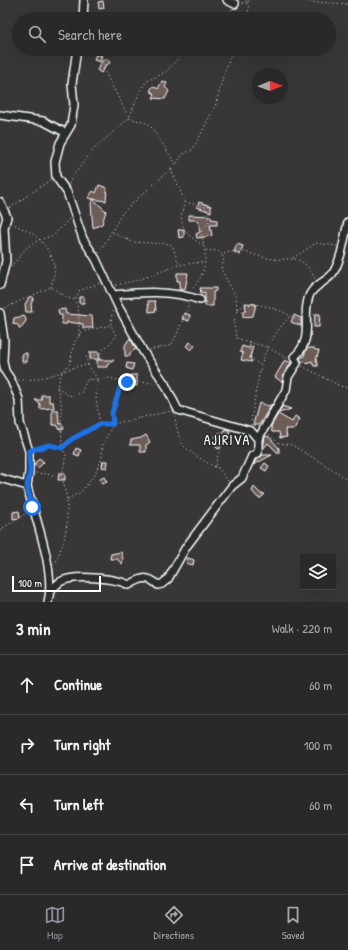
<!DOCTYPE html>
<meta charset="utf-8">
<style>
:root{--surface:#2a2828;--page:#363434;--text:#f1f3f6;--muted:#a5a6a8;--line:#464445;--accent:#8c9099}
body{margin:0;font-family:"Patrick Hand",sans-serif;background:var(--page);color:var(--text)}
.controls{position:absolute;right:12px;bottom:12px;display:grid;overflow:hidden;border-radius:0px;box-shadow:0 4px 16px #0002}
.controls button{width:36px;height:36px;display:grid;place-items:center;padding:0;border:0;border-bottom:1px solid var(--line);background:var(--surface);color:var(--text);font:20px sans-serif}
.compass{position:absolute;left:252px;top:68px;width:36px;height:36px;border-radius:50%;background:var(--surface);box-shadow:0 4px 16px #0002;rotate:89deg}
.scale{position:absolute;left:12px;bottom:10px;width:89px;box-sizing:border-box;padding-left:4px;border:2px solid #fff;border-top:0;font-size:11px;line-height:14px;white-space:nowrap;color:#fff;-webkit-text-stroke:3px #2a2d2e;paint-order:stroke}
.stop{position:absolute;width:12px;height:12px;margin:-9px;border:3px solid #1a73e8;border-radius:50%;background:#fff}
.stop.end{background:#1a73e8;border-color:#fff;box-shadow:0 1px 4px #0008}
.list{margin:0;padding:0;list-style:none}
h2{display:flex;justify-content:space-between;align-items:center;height:52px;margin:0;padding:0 16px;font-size:17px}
h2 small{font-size:13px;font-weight:400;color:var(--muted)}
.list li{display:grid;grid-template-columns:26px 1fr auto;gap:12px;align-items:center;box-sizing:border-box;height:60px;padding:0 16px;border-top:1px solid var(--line)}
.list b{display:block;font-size:15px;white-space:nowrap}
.list em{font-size:13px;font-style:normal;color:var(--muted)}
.icon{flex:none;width:22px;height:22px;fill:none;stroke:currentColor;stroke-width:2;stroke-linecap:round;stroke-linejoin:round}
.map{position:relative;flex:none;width:348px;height:602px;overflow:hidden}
.search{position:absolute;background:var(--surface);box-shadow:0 4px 16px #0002;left:12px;right:12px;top:12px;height:44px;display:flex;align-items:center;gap:10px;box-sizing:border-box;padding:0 14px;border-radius:22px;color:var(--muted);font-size:15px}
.sheet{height:292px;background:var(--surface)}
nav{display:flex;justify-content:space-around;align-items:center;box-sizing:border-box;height:56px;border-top:1px solid var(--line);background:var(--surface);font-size:11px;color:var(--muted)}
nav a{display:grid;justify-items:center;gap:2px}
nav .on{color:var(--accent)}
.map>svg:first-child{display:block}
.building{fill:#6e5c57;stroke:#fff}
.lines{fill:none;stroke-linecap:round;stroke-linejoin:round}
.minor-casing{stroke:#fff;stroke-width:10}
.path{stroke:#fff;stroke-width:1;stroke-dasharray:1 3;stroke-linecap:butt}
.minor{stroke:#2a2d2e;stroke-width:7}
.route{stroke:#1a73e8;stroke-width:5}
.labels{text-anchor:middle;stroke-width:3.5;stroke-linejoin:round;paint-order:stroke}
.quarter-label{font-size:14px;letter-spacing:1px;fill:#fff;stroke:#2a2d2e}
</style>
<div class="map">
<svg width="348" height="602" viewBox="0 0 348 602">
<rect width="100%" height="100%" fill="#383636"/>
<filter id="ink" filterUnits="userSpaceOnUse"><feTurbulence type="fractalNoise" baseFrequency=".025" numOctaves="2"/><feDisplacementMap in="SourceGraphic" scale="8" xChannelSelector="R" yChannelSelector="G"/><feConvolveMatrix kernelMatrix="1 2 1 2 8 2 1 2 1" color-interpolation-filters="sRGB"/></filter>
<g filter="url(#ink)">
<path class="building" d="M 103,1 L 104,8 L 99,9 L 98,2 Z
M 96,54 L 102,56 L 100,62 L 94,60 Z
M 108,59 L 110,63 L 106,65 L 101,73 L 97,70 L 103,60 Z
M 162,81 L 167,83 L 165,87 L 169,91 L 165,99 L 153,98 L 155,94 L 150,91 L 153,86 L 158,89 Z
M 99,185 L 107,188 L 106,201 L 93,199 L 106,211 L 102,224 L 93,228 L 91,204 L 93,199 L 88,198 L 93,191 L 96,193 Z
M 199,202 L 211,206 L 211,212 L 197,207 Z
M 189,215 L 211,216 L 211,219 L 217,220 L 217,225 L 210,225 L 212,236 L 197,238 L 196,234 L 200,232 L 198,220 L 189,220 Z
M 184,229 L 184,237 L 179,238 L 178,230 Z
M 237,244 L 243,246 L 240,255 L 234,252 Z
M 177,273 L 188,273 L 185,290 L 179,289 L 180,281 L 177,281 Z
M 200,288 L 216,288 L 216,291 L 213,292 L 213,306 L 205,306 L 205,292 L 201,293 Z
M 30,296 L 34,298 L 31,304 L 32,312 L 26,312 L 25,304 Z
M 79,297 L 84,297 L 84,303 L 79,303 Z
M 148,301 L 155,301 L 156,311 L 149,312 Z
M 245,303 L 256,304 L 253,316 L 243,317 L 243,311 L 246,311 Z
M 65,309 L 66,314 L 92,316 L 93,328 L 83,328 L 83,324 L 67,322 L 67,324 L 62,324 L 62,315 L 59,315 L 58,310 Z
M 184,313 L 190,315 L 189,321 L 182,319 Z
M 315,314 L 320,314 L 319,327 L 314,327 Z
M 294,315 L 301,318 L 301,326 L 291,322 Z
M 25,316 L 26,321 L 20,329 L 18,325 L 13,324 L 14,318 Z
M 130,338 L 136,349 L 130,353 L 130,356 L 125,356 L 125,345 Z
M 190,342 L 195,346 L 191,350 L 186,346 Z
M 242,346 L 248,348 L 253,346 L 250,358 L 252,362 L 241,360 L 243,353 L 240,352 Z
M 307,348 L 314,348 L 314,349 L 319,351 L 316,360 L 318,366 L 314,366 L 312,361 L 306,363 L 301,361 L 300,358 L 304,356 Z
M 90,352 L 99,352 L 100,359 L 90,359 Z
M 27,353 L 27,362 L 22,362 L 22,354 Z
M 97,360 L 114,360 L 107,365 L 107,367 L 97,367 Z
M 285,360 L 291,363 L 284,375 L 282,382 L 275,377 Z
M 127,363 L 134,364 L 132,370 L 126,368 Z
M 131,375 L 137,375 L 137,386 L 123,386 L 123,378 L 131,378 Z
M 41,395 L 49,395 L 49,402 L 53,402 L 54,408 L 40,409 L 40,404 L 35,400 L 42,400 Z
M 259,403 L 269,406 L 272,404 L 259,425 L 253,425 Z
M 282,406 L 291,409 L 279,413 Z
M 52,410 L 58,410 L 59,423 L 63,425 L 64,429 L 60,430 L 57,425 L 52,425 Z
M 278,414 L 292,422 L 295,416 L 300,419 L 294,429 L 285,429 L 287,437 L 280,438 L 279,432 L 272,432 L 271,426 Z
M 225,429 L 230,431 L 228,437 L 224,435 L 220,442 L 221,447 L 218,449 L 215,446 L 217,441 L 215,436 L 218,433 L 223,433 Z
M 146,435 L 150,442 L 146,445 L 146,452 L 140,452 L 140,445 L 130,445 L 131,440 L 141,438 Z
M 265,436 L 269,437 L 279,448 L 279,454 L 268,443 L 263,449 Z
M 76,448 L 81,450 L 79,456 L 74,454 Z
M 263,455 L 272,455 L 253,465 L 256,460 Z
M 39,458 L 44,462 L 38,468 L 34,465 Z
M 103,461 L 108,461 L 107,468 L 102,467 Z
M 265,463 L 269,466 L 266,471 L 261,468 Z
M 59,473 L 65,473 L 65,480 L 58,480 Z
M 104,477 L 107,482 L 102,484 L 100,479 Z
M 254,487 L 261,494 L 265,494 L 261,498 L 258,498 L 252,491 Z
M 19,511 L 20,518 L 13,519 L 13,512 Z
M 121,552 L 123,559 L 122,564 L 117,559 L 110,559 L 111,554 Z
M 188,558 L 194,560 L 193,565 L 186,563 Z"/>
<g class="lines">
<g class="minor-casing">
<path id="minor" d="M 227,0 L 235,4
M 83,19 L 84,0
M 77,49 L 72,84 L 74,105 L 71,125 L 60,143 L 55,162 L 56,177 L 67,192 L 83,239 L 96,259 L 118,306 L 144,353 L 165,384 L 178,410 L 251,431 L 258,439
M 0,115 L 43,121 L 66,133
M 0,202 L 7,217 L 4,228 L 6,261 L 0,285
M 113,295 C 143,292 171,290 200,300
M 0,313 L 4,340 L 3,361 L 5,371 L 11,380 L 19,399 L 20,423 L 29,451 L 29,472 L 27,486 C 35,518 56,571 48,602
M 0,478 L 27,486
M 51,590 C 54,588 57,584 60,582 C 73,574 116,578 129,585 C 141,578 147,575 158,585 L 162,584 L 168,579 L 186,547 L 232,486 L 242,478 L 252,456 L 258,453 L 258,439 L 286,390 L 288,377 L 297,363 L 294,357 C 316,339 300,314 310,294 C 315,284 328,281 333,273 C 342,258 344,239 348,222"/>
</g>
<path class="path" d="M 306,0 L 311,2 L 348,4
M 242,3 L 246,2 L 246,0
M 223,19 L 232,9
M 247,19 L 249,7 L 246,2 L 252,0
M 87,49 L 103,60 L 105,72 L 129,118 L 149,124 L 176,164
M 171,169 L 185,202 C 176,224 185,235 204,246
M 69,184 L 72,177 L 94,149 L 129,118 L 141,89 L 147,81 L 166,72 L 187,49
M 185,202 L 206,207 L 209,221 L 201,233 C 207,255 208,273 191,290
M 10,208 L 50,180
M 12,222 C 17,227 22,228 28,231 C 41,238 51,251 54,265 C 56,271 52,281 51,287
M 113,232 L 132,242 L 170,244 L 173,247 L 179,265
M 206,250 L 218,251 L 222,255 C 240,246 250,255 267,258 C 289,263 301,249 315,279
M 99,253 L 123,212 L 176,164 L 183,154 L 192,150 L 197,142 L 216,104 L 224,73 L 234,49
M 222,256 L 224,259 L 221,269 L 236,297 L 237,310 L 234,323 L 236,338 L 249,342 L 251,358 L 261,366
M 293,258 L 316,243 L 337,246
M 11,267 L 27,247 L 39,240 L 54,235 L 69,219
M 116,285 L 138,280 L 179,265 L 203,262
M 5,308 L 51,287 L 68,298 L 75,300 L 79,291 L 100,283
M 238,309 C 255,297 284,312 300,321
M 79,336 L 82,332 L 111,325 L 112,311
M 249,342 L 267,347 L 288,359
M 149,350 L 168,346 L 173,343 L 188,308 L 188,303
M 88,365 L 98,380 L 96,399 L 100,424
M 302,366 L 340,386 L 348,388
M 18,380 C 32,380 48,377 61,372 C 71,369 78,365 88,365 L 86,357 L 100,354 C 104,347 111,344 116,336 L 111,325
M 57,387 L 69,396 L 81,393 L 87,379 L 98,380 L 109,378 L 127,382 L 157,383
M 175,416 C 175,423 179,440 184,446 C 189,452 210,465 218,468
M 251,425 C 252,413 254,402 256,391 C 262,356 267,342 290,316
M 269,435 L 279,443 L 292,445 L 340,474 L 348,482
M 35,450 L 49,445 L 62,448 L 61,401 L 57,387 L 62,372 L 70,363 L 74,343 L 79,336 L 79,312 L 75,300
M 36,473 L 62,476
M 228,481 L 218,468 L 216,463 L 218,454 L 225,440 L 231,433
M 68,499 L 81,492 L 94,476 L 102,458 L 102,446 L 113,424 L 112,413 L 122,381
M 0,530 C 10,523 19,520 27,512
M 55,565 L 64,540 L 67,524 L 67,499 L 62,476 L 66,454 L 62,448 L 72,439 L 100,424 L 113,424 L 171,411"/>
<use href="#minor" class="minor"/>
</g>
</g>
<g class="lines" filter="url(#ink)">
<path class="route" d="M 32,507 L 27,486 L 30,472 L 29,451 L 49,445 L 62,448 L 72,439 L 100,424 L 113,424 L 112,413 L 122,381 L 127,382"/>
</g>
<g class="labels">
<g class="quarter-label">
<text x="227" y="445">AJIRIVA</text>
</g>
</g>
</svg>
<div class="controls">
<button><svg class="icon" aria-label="layers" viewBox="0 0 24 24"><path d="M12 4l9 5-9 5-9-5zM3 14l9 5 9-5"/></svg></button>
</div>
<svg class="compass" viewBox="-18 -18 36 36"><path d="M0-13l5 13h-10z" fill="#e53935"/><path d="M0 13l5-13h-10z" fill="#a5a6a8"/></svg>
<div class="scale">100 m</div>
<div class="stop" style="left:32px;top:507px"></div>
<div class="stop end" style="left:127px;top:382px"></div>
<div class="search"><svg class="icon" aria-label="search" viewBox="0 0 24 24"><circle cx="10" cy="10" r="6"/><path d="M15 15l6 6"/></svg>Search here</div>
</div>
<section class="sheet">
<h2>3 min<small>Walk · 220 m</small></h2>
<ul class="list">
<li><svg class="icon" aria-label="ahead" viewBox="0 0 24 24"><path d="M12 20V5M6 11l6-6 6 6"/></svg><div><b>Continue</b></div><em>60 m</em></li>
<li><svg class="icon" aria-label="right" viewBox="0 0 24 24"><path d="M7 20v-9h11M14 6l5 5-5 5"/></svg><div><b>Turn right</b></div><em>100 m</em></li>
<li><svg class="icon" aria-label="left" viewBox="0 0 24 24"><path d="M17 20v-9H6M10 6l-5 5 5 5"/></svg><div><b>Turn left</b></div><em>60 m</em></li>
<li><svg class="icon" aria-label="arrive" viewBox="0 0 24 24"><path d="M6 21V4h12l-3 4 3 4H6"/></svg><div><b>Arrive at destination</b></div></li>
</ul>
</section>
<nav>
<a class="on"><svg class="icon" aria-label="map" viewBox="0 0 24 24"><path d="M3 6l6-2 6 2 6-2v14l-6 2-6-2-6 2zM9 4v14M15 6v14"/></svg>Map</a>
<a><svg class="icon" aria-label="directions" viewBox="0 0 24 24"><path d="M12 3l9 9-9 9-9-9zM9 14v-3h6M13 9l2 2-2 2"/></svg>Directions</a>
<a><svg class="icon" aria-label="saved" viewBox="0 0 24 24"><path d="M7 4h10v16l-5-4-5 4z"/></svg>Saved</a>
</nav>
